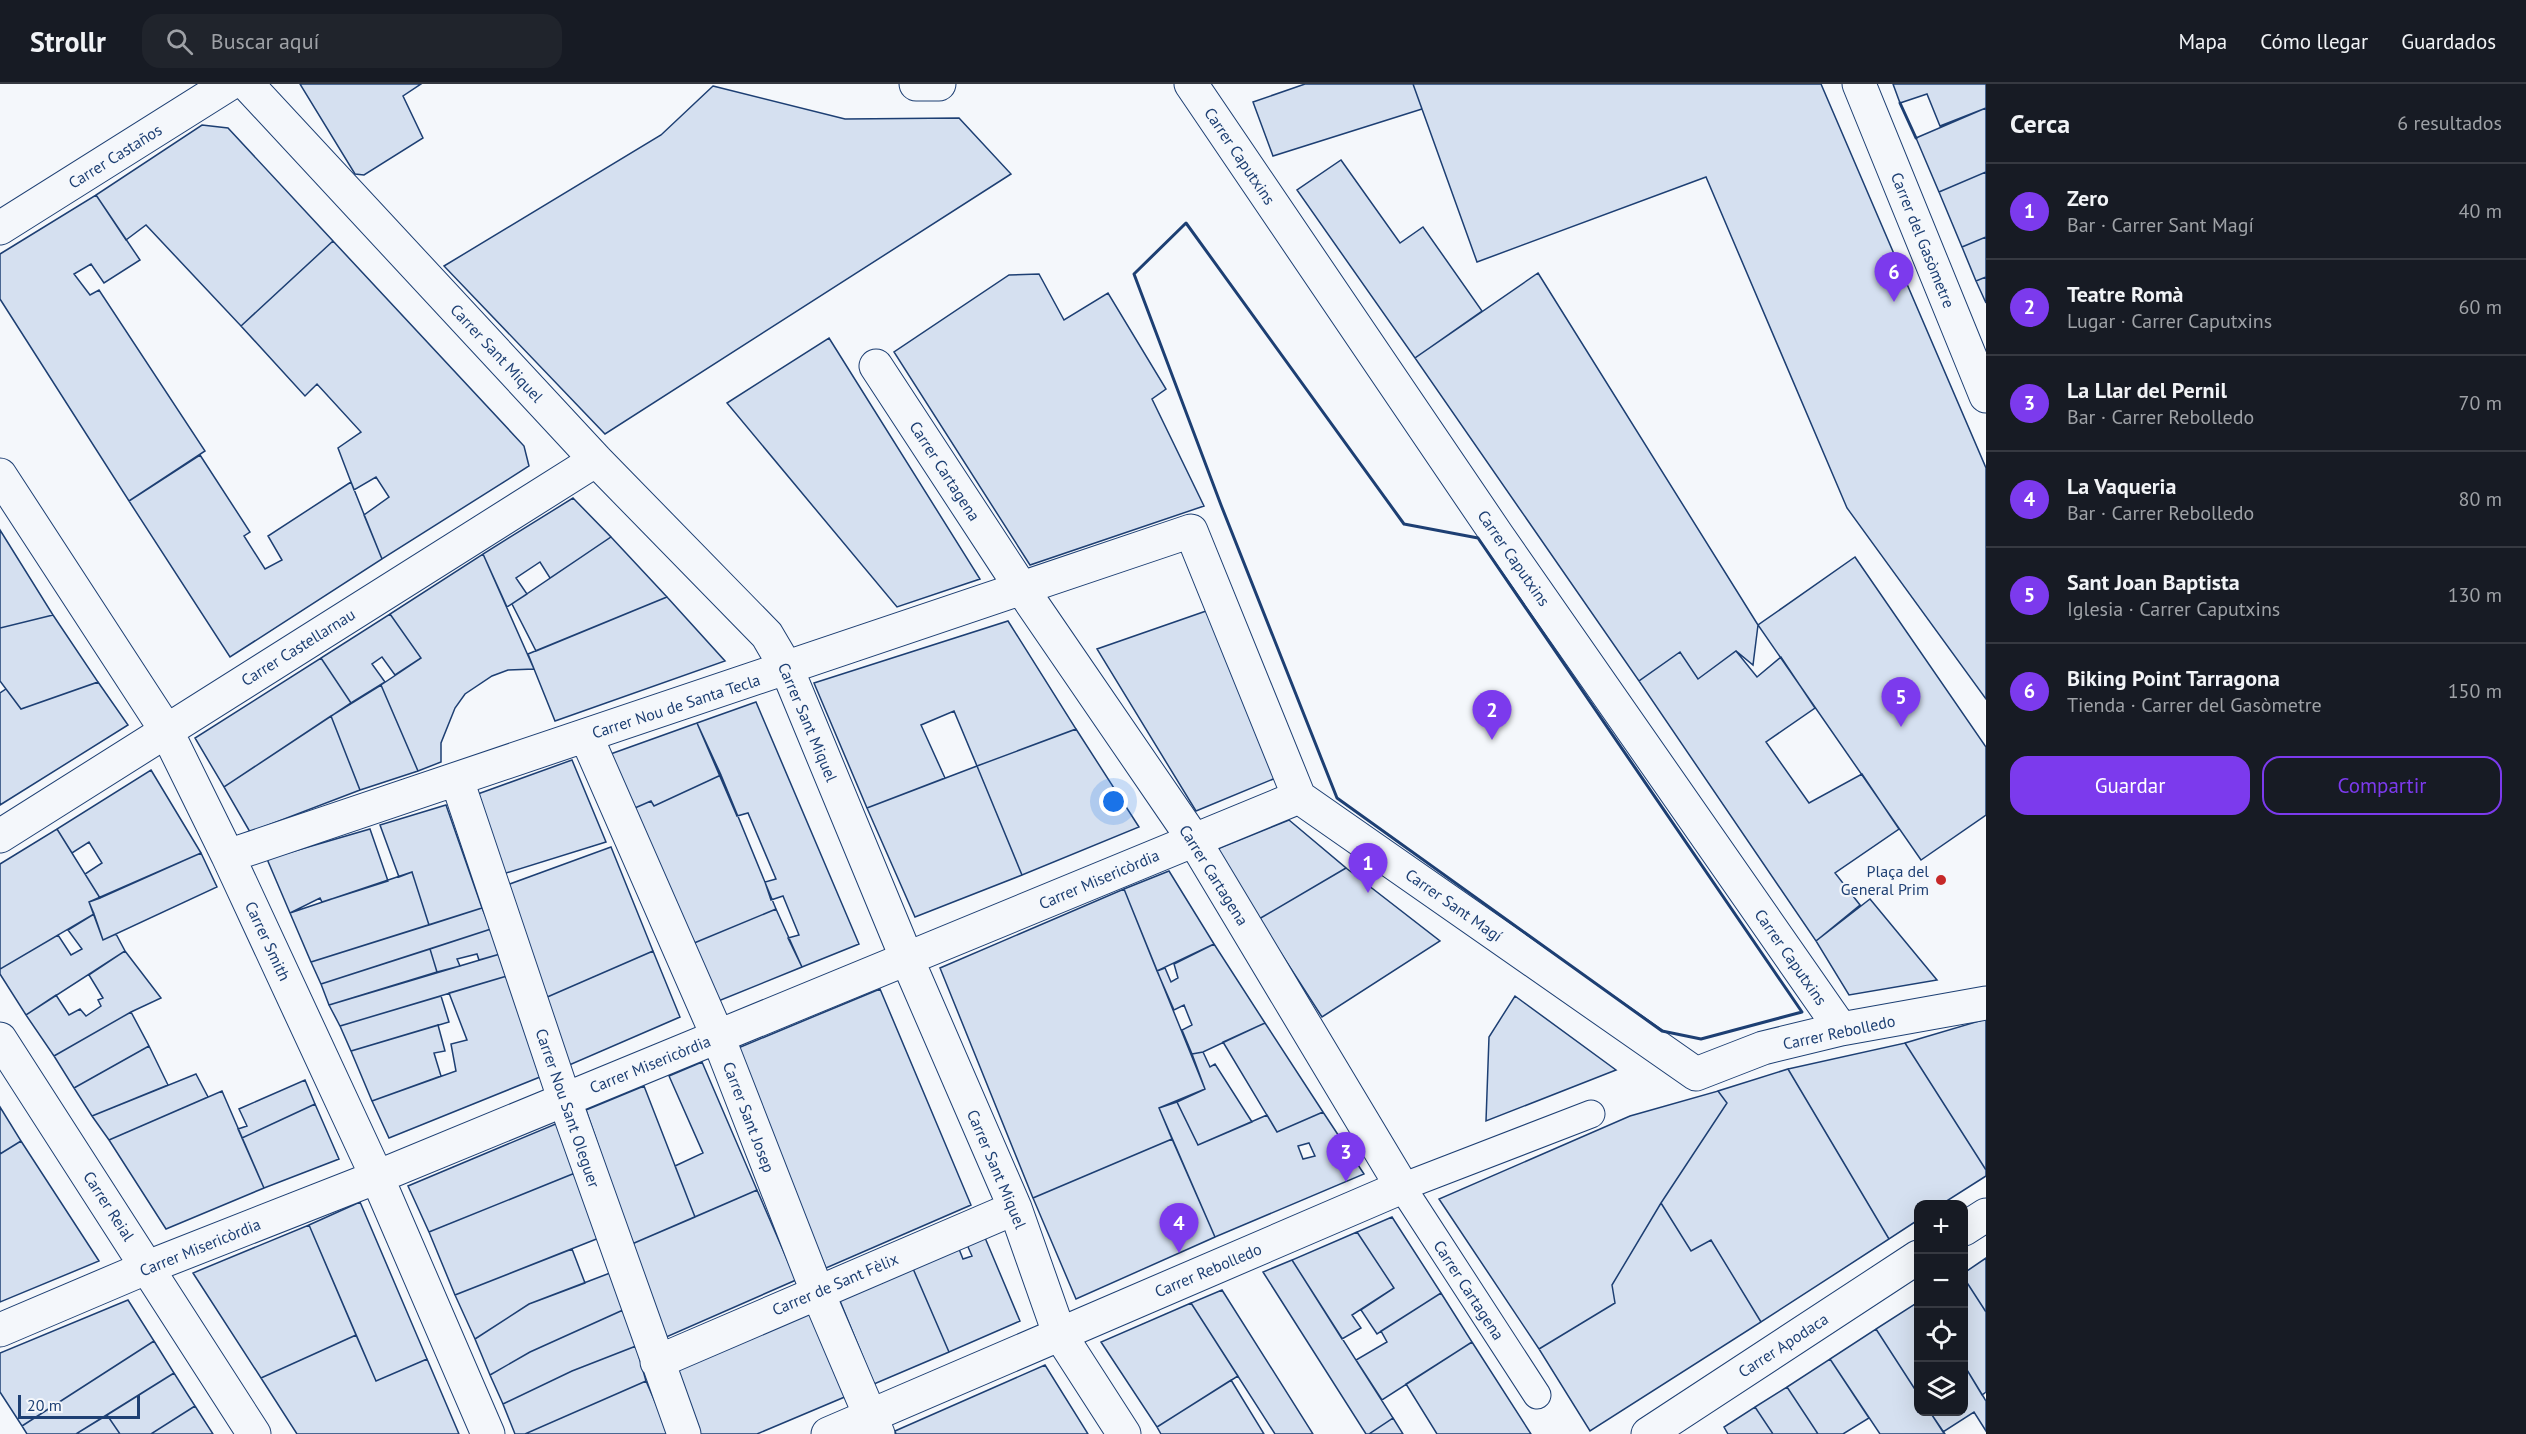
<!DOCTYPE html>
<html lang="es">
<meta charset="utf-8">
<style>
:root{--surface:#171b24;--page:#20242c;--text:#f1f3f6;--muted:#9ea1a6;--line:#363941;--accent:#7c3aed}
body{margin:0;font-family:"PT Sans",sans-serif;background:var(--page);color:var(--text)}
.controls{position:absolute;right:18px;bottom:18px;display:grid;overflow:hidden;border-radius:12px;box-shadow:0 6px 24px #0002}
.controls button{width:54px;height:54px;display:grid;place-items:center;padding:0;border:0;border-bottom:2px solid var(--line);background:var(--surface);color:var(--text);font:30px sans-serif}
.scale{position:absolute;left:18px;bottom:15px;width:122px;box-sizing:border-box;padding-left:6px;border:3px solid #1d3f73;border-top:0;font-size:16px;line-height:21px;white-space:nowrap;color:#1d3f73;-webkit-text-stroke:4px #f4f7fb;paint-order:stroke}
.you{position:absolute;left:1114px;top:718px;width:21px;height:21px;margin:-15px;border:4px solid #fff;border-radius:50%;background:#1a73e8;box-shadow:0 0 0 9px #1a73e833}
.badge{display:grid;place-items:center;width:39px;height:39px;border-radius:50%;background:var(--accent);color:#fff;font-size:20px;font-weight:700}
.pin{position:absolute;translate:-50% -50px;filter:drop-shadow(0 2px 3px #0008)}
.pin::after{content:'';position:absolute;top:32px;width:21px;height:18px;background:inherit;clip-path:polygon(0 0,100% 0,50% 100%)}
.list{margin:0;padding:0;list-style:none}
h2{display:flex;justify-content:space-between;align-items:center;height:78px;margin:0;padding:0 24px;font-size:26px}
h2 small{font-size:20px;font-weight:400;color:var(--muted)}
.list li{display:grid;grid-template-columns:39px 1fr auto;gap:18px;align-items:center;box-sizing:border-box;height:96px;padding:0 24px;border-top:2px solid var(--line)}
.list b{display:block;font-size:22px;white-space:nowrap}
.list p{margin:0;font-size:20px;white-space:nowrap;color:var(--muted)}
.list em{font-size:20px;font-style:normal;color:var(--muted)}
.actions{display:flex;gap:12px;padding:18px 24px}
.actions a{flex:1;padding:14px 0;border:2px solid var(--accent);border-radius:18px;text-align:center;font-size:21px;color:var(--accent)}
.actions .main{background:var(--accent);color:#fff}
.icon{flex:none;width:33px;height:33px;fill:none;stroke:currentColor;stroke-width:2;stroke-linecap:round;stroke-linejoin:round}
.map{position:relative;flex:none;width:1986px;height:1350px;overflow:hidden}
header{display:flex;align-items:center;gap:36px;box-sizing:border-box;height:84px;padding:0 30px;background:var(--surface);border-bottom:2px solid var(--line)}
header strong{font-size:28px}
nav{display:flex;gap:33px;margin-inline-start:auto;font-size:21px}
.search{width:420px;height:54px;background:var(--page);display:flex;align-items:center;gap:15px;box-sizing:border-box;padding:0 21px;border-radius:18px;color:var(--muted);font-size:22px}
main{display:flex}
aside{flex:1;background:var(--surface)}
.map>svg:first-child{display:block}
.building{fill:#d5e0f0;stroke:#1d3f73;stroke-width:1.5;fill-rule:evenodd}
.lines{fill:none;stroke-linecap:round;stroke-linejoin:round}
.pedestrian-casing{stroke:#1d3f73;stroke-width:29}
.minor-casing{stroke:#1d3f73;stroke-width:35}
.pedestrian{stroke:#f4f7fb;stroke-width:27}
.minor{stroke:#f4f7fb;stroke-width:33}
.wall{stroke:#1d3f73;stroke-width:3}
.poi-dot{fill:#c62828;stroke:#f4f7fb;stroke-width:2}
.labels{text-anchor:middle;stroke-width:4.5;stroke-linejoin:round;paint-order:stroke}
.street-label{font-size:16px;fill:#1d3f73;stroke:#f4f7fb}
.poi-label{font-size:16px;fill:#1d3f73;stroke:#f4f7fb;text-anchor:end}
</style>
<header>
<strong>Strollr</strong>
<div class="search"><svg class="icon" aria-label="search" viewBox="0 0 24 24"><circle cx="10" cy="10" r="6"/><path d="M15 15l6 6"/></svg>Buscar aquí</div>
<nav><a>Mapa</a><a>Cómo llegar</a><a>Guardados</a></nav>
</header>
<main>
<div class="map">
<svg width="1986" height="1350" viewBox="0 0 1986 1350">
<rect width="100%" height="100%" fill="#f4f7fb"/>
<path class="building" d="M 300,0 L 421,0 L 403,12 L 423,54 L 364,91 L 355,90 Z
M 1305,0 L 1413,0 L 1422,25 L 1273,72 L 1253,18 Z
M 1413,0 L 1821,0 L 1986,384 L 1986,615 L 1847,424 L 1706,93 L 1477,178 Z
M 1893,0 L 1986,0 L 1986,24 L 1940,42 L 1927,10 L 1900,19 Z
M 713,2 L 845,35 L 959,34 L 1011,90 L 605,350 L 444,182 L 661,51 Z
M 1986,24 L 1986,88 L 1939,108 L 1916,54 Z
M 202,41 L 228,44 L 333,157 L 241,242 L 146,141 L 126,156 L 96,111 Z
M 1341,76 L 1400,159 L 1423,143 L 1482,227 L 1415,274 L 1297,106 Z
M 1986,88 L 1986,153 L 1962,163 L 1939,108 Z
M 96,111 L 140,176 L 104,199 L 91,180 L 74,190 L 90,211 L 99,206 L 205,367 L 129,417 L 0,215 L 0,170 Z
M 1986,153 L 1986,193 L 1976,197 L 1962,163 Z
M 333,157 L 524,362 L 529,382 L 382,475 L 364,431 L 389,413 L 376,393 L 354,406 L 338,364 L 361,348 L 317,300 L 305,312 L 241,242 Z
M 1538,189 L 1758,541 L 1753,581 L 1736,567 L 1698,595 L 1680,568 L 1639,597 L 1415,274 Z
M 1039,190 L 1064,236 L 1108,209 L 1166,305 L 1152,315 L 1204,422 L 1030,481 L 894,268 L 1009,191 Z
M 1986,193 L 1986,219 L 1976,197 Z
M 829,254 L 980,495 L 897,523 L 727,319 Z
M 200,371 L 250,448 L 244,452 L 265,485 L 282,476 L 268,452 L 351,398 L 382,475 L 230,573 L 129,417 Z
M 573,414 L 611,453 L 550,494 L 540,478 L 516,494 L 527,510 L 507,523 L 483,470 Z
M 0,446 L 53,531 L 0,544 Z
M 611,453 L 667,513 L 536,567 L 512,520 Z
M 483,470 L 534,585 L 508,586 L 492,592 L 465,610 L 455,624 L 441,659 L 441,678 L 418,687 L 381,601 L 421,574 L 390,530 Z
M 1855,473 L 1986,663 L 1986,731 L 1921,776 L 1758,541 Z
M 667,513 L 725,577 L 555,637 L 528,570 Z
M 1209,526 L 1283,691 L 1196,727 L 1097,565 Z
M 390,530 L 421,574 L 395,591 L 382,573 L 372,580 L 385,598 L 351,619 L 321,574 Z
M 53,531 L 98,598 L 21,625 L 0,597 L 0,544 Z
M 1008,537 L 1076,645 L 977,682 L 954,627 L 921,641 L 945,694 L 867,724 L 814,599 Z
M 1736,567 L 1757,593 L 1781,573 L 1815,624 L 1766,658 L 1809,719 L 1862,690 L 1899,745 L 1835,789 L 1860,821 L 1816,857 L 1639,597 L 1680,568 L 1698,595 Z
M 321,574 L 351,619 L 224,703 L 195,654 Z
M 98,598 L 128,641 L 0,721 L 0,609 L 6,605 L 21,625 Z
M 381,601 L 418,687 L 360,706 L 331,632 Z
M 756,618 L 859,860 L 802,883 L 788,854 L 799,851 L 783,812 L 771,816 L 765,798 L 776,795 L 748,729 L 737,732 L 697,639 Z
M 331,632 L 360,706 L 250,748 L 224,703 Z
M 697,639 L 721,691 L 654,722 L 651,717 L 628,727 L 605,672 Z
M 1076,645 L 1139,743 L 1022,791 L 977,682 Z
M 572,676 L 606,758 L 503,790 L 475,711 Z
M 977,682 L 1022,791 L 915,833 L 867,724 Z
M 151,686 L 201,769 L 100,814 L 85,790 L 102,779 L 89,758 L 72,769 L 57,745 Z
M 721,691 L 776,825 L 687,862 L 628,727 L 651,717 L 654,722 Z
M 446,721 L 482,824 L 429,841 L 412,788 L 399,793 L 380,741 Z
M 1289,736 L 1346,784 L 1259,835 L 1215,766 Z
M 57,745 L 100,814 L 89,818 L 94,830 L 0,885 L 0,780 Z
M 370,745 L 388,797 L 322,818 L 320,814 L 290,829 L 267,775 Z
M 611,763 L 653,867 L 545,914 L 507,801 Z
M 201,769 L 217,803 L 103,856 L 89,818 Z
M 1346,784 L 1440,857 L 1322,933 L 1259,835 Z
M 1169,787 L 1214,860 L 1157,887 L 1124,805 Z
M 412,788 L 429,841 L 311,878 L 290,829 Z
M 1124,805 L 1205,1005 L 1159,1024 L 1172,1055 L 1033,1114 L 940,884 Z
M 1870,815 L 1937,896 L 1849,911 L 1816,857 Z
M 482,824 L 491,845 L 321,900 L 311,878 Z
M 776,825 L 802,883 L 711,920 L 687,862 Z
M 94,830 L 103,856 L 116,850 L 125,867 L 26,931 L 0,890 L 0,885 L 58,851 L 71,871 L 82,865 L 68,846 Z
M 491,845 L 500,870 L 479,876 L 477,870 L 457,875 L 460,882 L 437,888 L 430,865 Z
M 1214,860 L 1265,939 L 1203,968 L 1192,970 L 1182,946 L 1192,941 L 1184,921 L 1174,926 L 1157,887 L 1165,884 L 1171,898 L 1178,894 L 1174,880 Z
M 430,865 L 437,888 L 329,921 L 321,900 Z
M 125,867 L 161,914 L 131,928 L 54,972 L 26,931 L 56,911 L 69,931 L 80,925 L 86,932 L 101,922 L 98,916 L 103,914 L 89,891 Z
M 653,867 L 680,933 L 567,982 L 545,914 Z
M 500,870 L 507,892 L 340,942 L 329,921 Z
M 507,892 L 540,993 L 389,1054 L 372,1017 L 456,987 L 451,960 L 467,956 L 449,909 Z
M 880,905 L 971,1121 L 826,1184 L 731,967 Z
M 441,912 L 449,938 L 351,967 L 340,942 Z
M 1515,912 L 1616,986 L 1486,1037 L 1489,953 Z
M 131,928 L 149,962 L 74,1004 L 54,972 Z
M 1986,935 L 1986,1086 L 1905,959 Z
M 1265,939 L 1323,1028 L 1277,1048 L 1223,958 Z
M 438,941 L 445,967 L 434,969 L 441,992 L 372,1017 L 351,967 Z
M 1905,959 L 1986,1086 L 1986,1092 L 1942,1120 L 1918,1120 L 1918,1136 L 1889,1155 L 1788,985 Z
M 149,962 L 168,1001 L 92,1032 L 74,1004 Z
M 1203,968 L 1210,983 L 1215,980 L 1252,1038 L 1198,1061 L 1177,1018 L 1205,1005 L 1192,970 Z
M 702,978 L 757,1106 L 695,1133 L 675,1082 L 703,1069 L 669,992 Z
M 1788,985 L 1889,1155 L 1761,1238 L 1711,1156 L 1691,1167 L 1661,1119 L 1727,1019 L 1718,1007 Z
M 196,990 L 208,1013 L 109,1056 L 92,1032 Z
M 305,996 L 315,1020 L 242,1054 L 238,1045 L 247,1042 L 239,1025 Z
M 644,1002 L 695,1133 L 632,1160 L 586,1026 Z
M 222,1007 L 264,1104 L 166,1145 L 109,1056 Z
M 1718,1007 L 1727,1019 L 1661,1119 L 1612,1201 L 1615,1219 L 1539,1265 L 1439,1115 L 1630,1032 Z
M 1177,1018 L 1198,1061 L 1267,1031 L 1277,1048 L 1323,1028 L 1364,1090 L 1215,1153 L 1159,1024 ZM 1309,1059 L 1315,1072 L 1303,1075 L 1298,1062 Z
M 315,1020 L 339,1075 L 264,1104 L 242,1054 Z
M 0,1023 L 21,1057 L 0,1070 Z
M 558,1039 L 575,1089 L 429,1148 L 408,1102 Z
M 1172,1055 L 1215,1153 L 1076,1215 L 1033,1114 Z
M 21,1057 L 99,1177 L 0,1218 L 0,1070 Z
M 575,1089 L 599,1154 L 455,1211 L 429,1148 Z
M 757,1106 L 796,1196 L 664,1254 L 632,1160 Z
M 360,1118 L 427,1275 L 376,1297 L 309,1141 Z
M 1661,1119 L 1691,1167 L 1711,1156 L 1761,1238 L 1590,1347 L 1539,1265 L 1615,1219 L 1612,1201 Z
M 1392,1133 L 1441,1209 L 1377,1250 L 1361,1226 L 1394,1204 L 1357,1148 Z
M 309,1141 L 356,1251 L 261,1294 L 193,1189 Z
M 1357,1148 L 1394,1204 L 1352,1231 L 1361,1244 L 1342,1255 L 1292,1176 Z
M 983,1149 L 1020,1237 L 949,1268 L 911,1180 L 957,1160 L 963,1175 L 972,1172 L 965,1156 Z
M 572,1165 L 585,1199 L 529,1220 L 475,1255 L 455,1211 Z
M 1986,1174 L 1986,1228 L 1964,1194 L 1964,1189 Z
M 1292,1176 L 1393,1334 L 1369,1350 L 1366,1350 L 1263,1188 Z
M 911,1180 L 949,1268 L 874,1300 L 838,1212 Z
M 610,1189 L 623,1226 L 530,1268 L 490,1291 L 475,1255 L 529,1220 Z
M 1964,1194 L 1986,1228 L 1986,1308 L 1982,1311 L 1964,1281 Z
M 1222,1206 L 1313,1350 L 1275,1350 L 1191,1219 Z
M 1441,1209 L 1472,1258 L 1382,1316 L 1356,1276 L 1387,1258 L 1381,1247 Z
M 128,1216 L 154,1257 L 22,1342 L 0,1308 L 0,1269 Z
M 1918,1218 L 1918,1310 L 1876,1245 Z
M 1191,1219 L 1238,1292 L 1157,1343 L 1101,1258 Z
M 808,1225 L 847,1312 L 757,1350 L 698,1350 L 675,1284 Z
M 623,1226 L 636,1262 L 572,1287 L 503,1320 L 490,1291 L 530,1268 Z
M 1876,1245 L 1918,1310 L 1918,1328 L 1930,1328 L 1945,1350 L 1880,1350 L 1830,1275 Z
M 356,1251 L 376,1297 L 427,1275 L 459,1350 L 297,1350 L 261,1294 Z
M 154,1257 L 174,1289 L 76,1350 L 27,1350 L 22,1342 Z
M 1472,1258 L 1531,1350 L 1437,1350 L 1406,1300 Z
M 636,1262 L 646,1297 L 525,1350 L 515,1350 L 503,1320 L 572,1287 Z
M 1830,1275 L 1869,1334 L 1843,1350 L 1818,1350 L 1787,1303 Z
M 1045,1281 L 1088,1350 L 896,1350 L 895,1347 Z
M 1964,1281 L 1986,1317 L 1986,1347 L 1974,1328 L 1943,1348 L 1930,1328 L 1964,1328 Z
M 174,1289 L 195,1322 L 151,1350 L 120,1350 L 107,1331 Z
M 1231,1296 L 1264,1350 L 1161,1350 L 1157,1343 Z
M 646,1297 L 669,1350 L 525,1350 Z
M 1787,1303 L 1818,1350 L 1773,1350 L 1755,1323 Z
M 195,1322 L 213,1350 L 151,1350 Z
M 1755,1323 L 1773,1350 L 1728,1350 L 1724,1343 Z
M 107,1331 L 120,1350 L 76,1350 Z
M 1393,1334 L 1403,1350 L 1369,1350 Z"/>
<g class="lines">
<g class="pedestrian-casing">
<path id="pedestrian" d="M 1537,1311 L 1402,1103 L 1591,1030"/>
</g>
<g class="minor-casing">
<path id="minor" d="M 247,0 L 596,376 L 767,551 L 787,585 L 907,875 L 1015,1124 L 1059,1249 L 1124,1350
M 916,0 L 939,0
M 1191,0 L 1497,451 L 1841,945
M 1859,0 L 1986,312
M 0,144 L 229,0
M 0,391 L 166,646 L 228,772 L 377,1093 L 488,1350
M 586,652 L 718,953 L 817,1207 L 878,1350
M 457,696 L 564,1014 L 684,1350
M 0,752 L 596,376
M 228,772 L 1191,447 L 1299,713 L 1696,990 L 1763,964 L 1841,945 L 1986,919
M 0,955 L 254,1350
M 1964,1145 L 1986,1131
M 0,1246 L 148,1183 L 377,1093 L 1299,713
M 657,1278 L 1015,1124
M 828,1350 L 1402,1103 L 1194,756 L 1022,505 L 876,282
M 1648,1350 L 1918,1173"/>
</g>
<use href="#pedestrian" class="pedestrian"/>
<use href="#minor" class="minor"/>
<path class="wall" d="M 1900,19 L 1916,54
M 1186,139 L 1404,440 L 1478,454 L 1802,928 L 1701,955 L 1662,947 L 1337,714 L 1221,421 L 1134,190 Z"/>
</g>
<circle class="poi-dot" cx="1941" cy="796" r="6"/>
<g class="labels">
<g class="street-label">
<text transform="translate(115 72) rotate(-32)" y="6">Carrer Castaños</text>
<text transform="translate(1240 72) rotate(56)" y="6">Carrer Caputxins</text>
<text transform="translate(1923 156) rotate(68)" y="6">Carrer del Gasòmetre</text>
<text transform="translate(497 269) rotate(47)" y="6">Carrer Sant Miquel</text>
<text transform="translate(945 387) rotate(57)" y="6">Carrer Cartagena</text>
<text transform="translate(1514 474) rotate(55)" y="6">Carrer Caputxins</text>
<text transform="translate(298 563) rotate(-32)" y="6">Carrer Castellarnau</text>
<text transform="translate(676 622) rotate(-18)" y="6">Carrer Nou de Santa Tecla</text>
<text transform="translate(808 638) rotate(67)" y="6">Carrer Sant Miquel</text>
<text transform="translate(1214 791) rotate(58)" y="6">Carrer Cartagena</text>
<text transform="translate(1099 795) rotate(-23)" y="6">Carrer Misericòrdia</text>
<text transform="translate(1454 821) rotate(35)" y="6">Carrer Sant Magí</text>
<text transform="translate(268 857) rotate(65)" y="6">Carrer Smith</text>
<text transform="translate(1791 873) rotate(55)" y="6">Carrer Caputxins</text>
<text transform="translate(1839 948) rotate(-12)" y="6">Carrer Rebolledo</text>
<text transform="translate(650 980) rotate(-22)" y="6">Carrer Misericòrdia</text>
<text transform="translate(568 1024) rotate(71)" y="6">Carrer Nou Sant Oleguer</text>
<text transform="translate(749 1033) rotate(69)" y="6">Carrer Sant Josep</text>
<text transform="translate(997 1085) rotate(67)" y="6">Carrer Sant Miquel</text>
<text transform="translate(109 1122) rotate(57)" y="6">Carrer Reial</text>
<text transform="translate(200 1163) rotate(-22)" y="6">Carrer Misericòrdia</text>
<text transform="translate(1208 1186) rotate(-23)" y="6">Carrer Rebolledo</text>
<text transform="translate(835 1200) rotate(-23)" y="6">Carrer de Sant Fèlix</text>
<text transform="translate(1469 1206) rotate(57)" y="6">Carrer Cartagena</text>
<text transform="translate(1783 1261) rotate(-33)" y="6">Carrer Apodaca</text>
</g>
<g class="poi-label">
<text x="1929" y="793">Plaça del<tspan x="1929" dy="18">General Prim</tspan></text>
</g>
</g>
</svg>
<div class="controls">
<button>+</button>
<button>−</button>
<button><svg class="icon" aria-label="locate" viewBox="0 0 24 24"><circle cx="12" cy="12" r="6"/><path d="M12 2v4M12 18v4M2 12h4M18 12h4"/></svg></button>
<button><svg class="icon" aria-label="layers" viewBox="0 0 24 24"><path d="M12 4l9 5-9 5-9-5zM3 14l9 5 9-5"/></svg></button>
</div>
<div class="scale">20 m</div>
<div class="you"></div>
<div class="pin badge" style="left:1368px;top:809px">1</div>
<div class="pin badge" style="left:1492px;top:656px">2</div>
<div class="pin badge" style="left:1346px;top:1098px">3</div>
<div class="pin badge" style="left:1179px;top:1169px">4</div>
<div class="pin badge" style="left:1901px;top:643px">5</div>
<div class="pin badge" style="left:1894px;top:218px">6</div>
</div>
<aside>
<h2>Cerca<small>6 resultados</small></h2>
<ul class="list">
<li><span class="badge">1</span><div><b>Zero</b><p>Bar · Carrer Sant Magí</p></div><em>40 m</em></li>
<li><span class="badge">2</span><div><b>Teatre Romà</b><p>Lugar · Carrer Caputxins</p></div><em>60 m</em></li>
<li><span class="badge">3</span><div><b>La Llar del Pernil</b><p>Bar · Carrer Rebolledo</p></div><em>70 m</em></li>
<li><span class="badge">4</span><div><b>La Vaqueria</b><p>Bar · Carrer Rebolledo</p></div><em>80 m</em></li>
<li><span class="badge">5</span><div><b>Sant Joan Baptista</b><p>Iglesia · Carrer Caputxins</p></div><em>130 m</em></li>
<li><span class="badge">6</span><div><b>Biking Point Tarragona</b><p>Tienda · Carrer del Gasòmetre</p></div><em>150 m</em></li>
</ul>
<div class="actions"><a class="main">Guardar</a><a>Compartir</a></div>
</aside>
</main>
